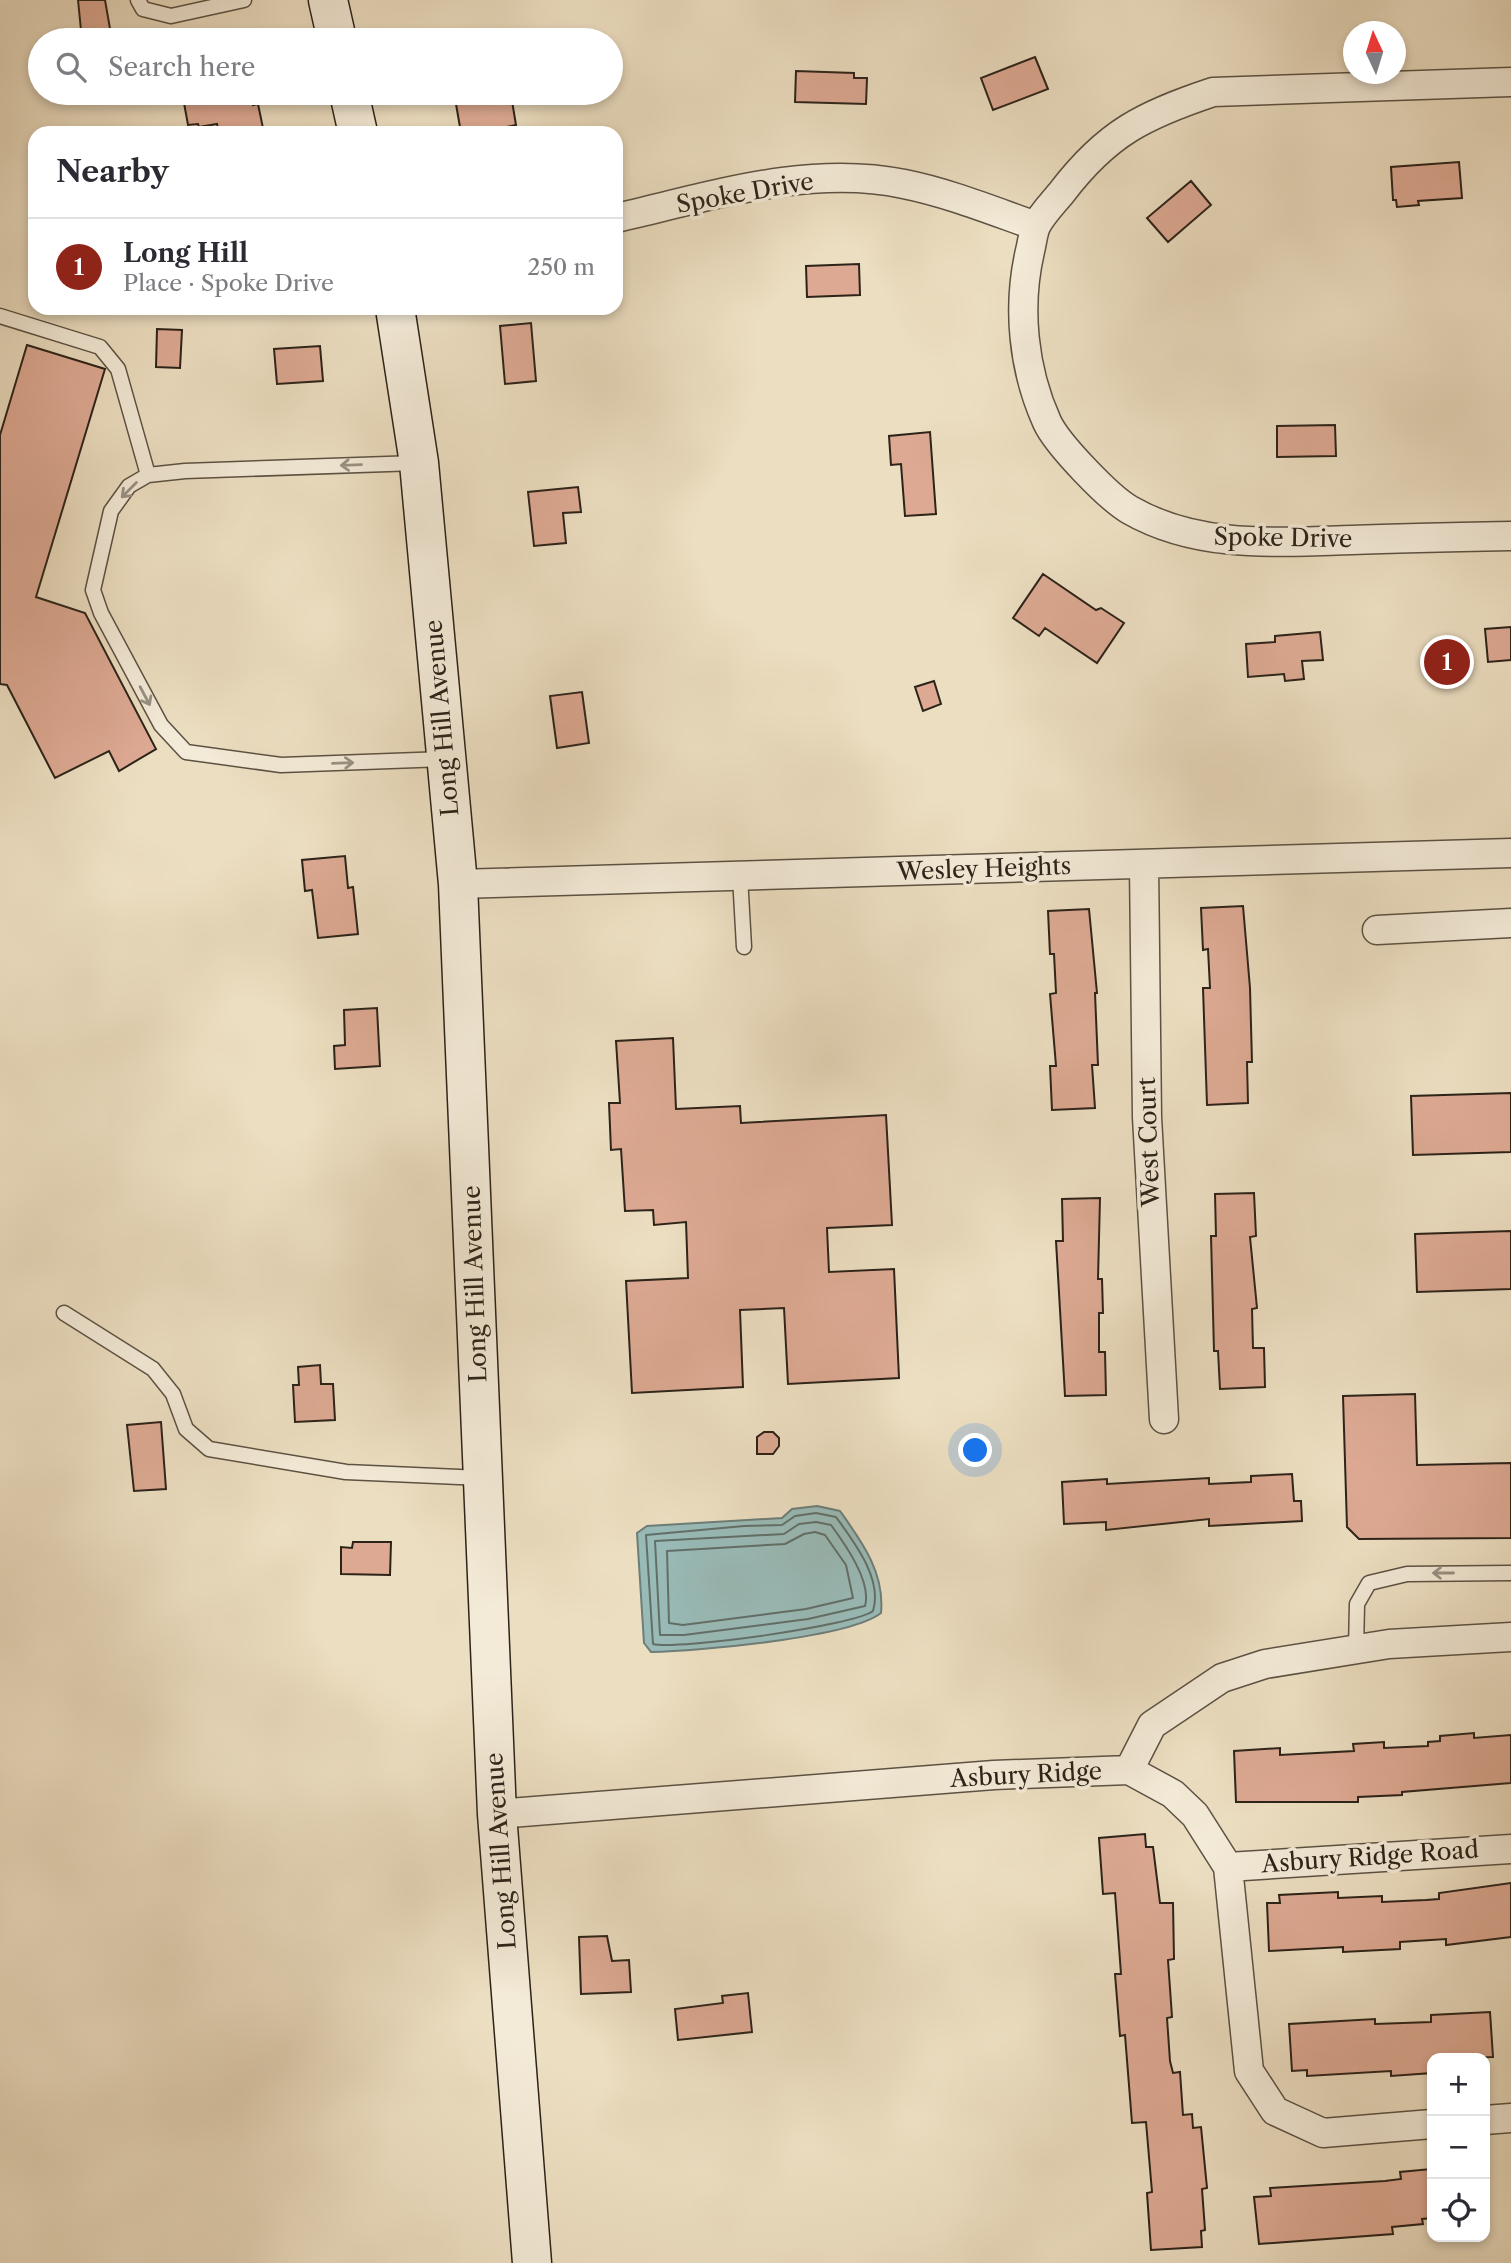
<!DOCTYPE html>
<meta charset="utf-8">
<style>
:root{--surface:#fff;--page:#f7f7f7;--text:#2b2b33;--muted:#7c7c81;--line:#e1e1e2;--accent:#8f2418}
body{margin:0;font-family:"Libre Caslon Text",serif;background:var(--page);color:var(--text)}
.controls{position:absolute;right:21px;bottom:21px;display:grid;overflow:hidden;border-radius:14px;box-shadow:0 4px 10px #0003}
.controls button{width:63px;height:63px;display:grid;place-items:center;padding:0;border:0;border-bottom:2px solid var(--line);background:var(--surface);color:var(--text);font:35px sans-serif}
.compass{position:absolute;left:1343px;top:21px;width:63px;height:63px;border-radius:50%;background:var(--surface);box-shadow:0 4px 10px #0003;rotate:356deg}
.you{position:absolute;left:976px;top:1451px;width:24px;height:24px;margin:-18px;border:5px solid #fff;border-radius:50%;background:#1a73e8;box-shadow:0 0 0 10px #1a73e833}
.badge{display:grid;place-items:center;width:46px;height:46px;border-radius:50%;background:var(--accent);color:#fff;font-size:23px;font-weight:700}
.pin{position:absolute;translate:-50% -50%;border:4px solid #fff;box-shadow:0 2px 7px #0006}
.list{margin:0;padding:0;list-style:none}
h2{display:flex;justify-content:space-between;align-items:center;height:91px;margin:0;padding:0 28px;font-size:30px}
h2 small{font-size:23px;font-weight:400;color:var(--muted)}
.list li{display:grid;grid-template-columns:46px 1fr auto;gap:21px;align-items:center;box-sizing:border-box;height:98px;padding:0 28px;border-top:2px solid var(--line)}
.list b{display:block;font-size:26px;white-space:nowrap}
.list p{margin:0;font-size:23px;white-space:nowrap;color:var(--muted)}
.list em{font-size:23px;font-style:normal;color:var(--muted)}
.icon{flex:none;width:38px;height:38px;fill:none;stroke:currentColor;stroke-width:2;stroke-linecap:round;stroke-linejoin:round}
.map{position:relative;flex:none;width:1511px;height:2263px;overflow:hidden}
.search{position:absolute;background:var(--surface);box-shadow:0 4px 10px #0003;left:28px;top:28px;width:595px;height:77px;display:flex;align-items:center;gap:18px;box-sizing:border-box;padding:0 24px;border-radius:38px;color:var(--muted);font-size:26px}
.panel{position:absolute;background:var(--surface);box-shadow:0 4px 10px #0003;left:28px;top:126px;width:595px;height:189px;border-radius:21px}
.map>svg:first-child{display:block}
.water{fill:#99bbb8;stroke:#6d7e78;stroke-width:2}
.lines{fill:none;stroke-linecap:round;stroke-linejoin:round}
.shore{stroke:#626f68;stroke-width:2}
.building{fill:#dda993;stroke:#2c2319;stroke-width:2}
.lane-casing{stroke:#5c5243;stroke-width:17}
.street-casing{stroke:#5c5243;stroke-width:31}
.secondary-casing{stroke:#2c2319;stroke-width:41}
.lane{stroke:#f3ead7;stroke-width:14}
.street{stroke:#f3ead7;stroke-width:28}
.secondary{stroke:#f3ead7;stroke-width:38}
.oneway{stroke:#999082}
.labels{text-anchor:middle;stroke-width:7;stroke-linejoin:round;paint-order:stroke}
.street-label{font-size:24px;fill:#2c2319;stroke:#f3ead7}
</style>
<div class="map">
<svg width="1511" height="2263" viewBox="0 0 1511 2263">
<rect width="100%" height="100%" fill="#ecdec1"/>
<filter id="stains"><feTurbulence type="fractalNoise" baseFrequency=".00286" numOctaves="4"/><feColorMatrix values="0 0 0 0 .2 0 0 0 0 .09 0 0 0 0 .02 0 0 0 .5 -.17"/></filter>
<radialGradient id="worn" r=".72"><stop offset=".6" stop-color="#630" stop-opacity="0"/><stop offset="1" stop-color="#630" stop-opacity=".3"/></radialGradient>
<path class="water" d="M 817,1506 L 840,1511 C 862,1542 885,1573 881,1613 C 849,1638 697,1651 651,1652 L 644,1643 L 637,1533 L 647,1526 L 782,1518 L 792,1509 Z"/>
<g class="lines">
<path class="shore" d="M 816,1513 L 836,1517 C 854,1542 883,1579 873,1611 C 853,1626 678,1650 653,1644 L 646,1535 L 744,1526 L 782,1525 L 795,1516 Z
M 816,1522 L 831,1525 C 845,1544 872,1582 865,1606 L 808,1619 L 684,1635 L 660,1635 L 655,1541 L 784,1534 L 799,1524 Z
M 815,1532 L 825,1535 L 846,1565 L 853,1598 L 806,1609 L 683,1625 L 669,1623 L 667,1551 L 785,1544 L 804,1534 Z"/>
</g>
<path class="building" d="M 78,0 L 105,0 L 112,40 L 82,40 Z
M 1035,57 L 1048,89 L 993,110 L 981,78 Z
M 796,71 L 854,73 L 854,78 L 867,78 L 866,104 L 795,102 Z
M 206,93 L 251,93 L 253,105 L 258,104 L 264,133 L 219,133 L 217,124 L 199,127 L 198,124 L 188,125 L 184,103 L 207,99 Z
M 511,95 L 516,125 L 507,127 L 508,133 L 461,133 L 456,104 Z
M 1459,162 L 1462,198 L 1418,201 L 1419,205 L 1397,207 L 1396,200 L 1393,200 L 1391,167 Z
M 1191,181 L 1211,205 L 1168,242 L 1147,218 Z
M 859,264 L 860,295 L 807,297 L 806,266 Z
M 531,323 L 536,381 L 505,384 L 500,326 Z
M 157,329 L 182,330 L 180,368 L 156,367 Z
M 27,345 L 105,369 L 36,597 L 85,613 L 156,749 L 119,771 L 109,751 L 55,778 L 7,685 L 0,684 L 0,435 Z
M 320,346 L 323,381 L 277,384 L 274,349 Z
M 1335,425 L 1336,456 L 1277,457 L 1277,426 Z
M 930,432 L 936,514 L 905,516 L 901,464 L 891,465 L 889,436 Z
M 578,487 L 581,512 L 563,513 L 566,543 L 534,546 L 528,492 Z
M 1043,574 L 1096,610 L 1101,608 L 1124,623 L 1097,663 L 1045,628 L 1039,636 L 1013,618 Z
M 1511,627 L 1511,660 L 1488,662 L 1485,629 Z
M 1320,632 L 1323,660 L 1302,661 L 1304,679 L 1285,681 L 1284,674 L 1248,677 L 1246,644 L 1275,642 L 1275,636 Z
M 934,681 L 941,704 L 923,711 L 915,687 Z
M 582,692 L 589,743 L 557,748 L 550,696 Z
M 345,856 L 348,888 L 353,887 L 358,934 L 318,938 L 312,890 L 305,891 L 302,860 Z
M 1243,906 L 1250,988 L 1252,1062 L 1247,1062 L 1248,1103 L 1207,1105 L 1203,988 L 1210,988 L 1208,949 L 1203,950 L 1201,908 Z
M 1089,909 L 1097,993 L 1095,993 L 1098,1065 L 1092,1065 L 1095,1108 L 1052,1110 L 1050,1066 L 1056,1066 L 1050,994 L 1056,993 L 1054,954 L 1050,954 L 1048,911 Z
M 377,1008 L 380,1066 L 335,1069 L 334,1046 L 345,1045 L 344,1010 Z
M 673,1038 L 676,1109 L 740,1106 L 741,1123 L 886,1115 L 892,1225 L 827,1228 L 829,1272 L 894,1269 L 899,1378 L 788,1384 L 784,1308 L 740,1310 L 743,1387 L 632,1393 L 626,1281 L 688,1278 L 686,1222 L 654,1225 L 653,1210 L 625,1211 L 621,1149 L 611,1150 L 609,1103 L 620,1103 L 616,1041 Z
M 1511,1093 L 1511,1152 L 1413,1155 L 1411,1096 Z
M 1254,1193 L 1256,1236 L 1250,1237 L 1257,1308 L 1252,1309 L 1253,1348 L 1264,1348 L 1265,1387 L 1220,1389 L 1218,1351 L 1214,1351 L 1211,1236 L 1216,1236 L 1215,1194 Z
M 1100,1198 L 1098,1279 L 1102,1279 L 1103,1313 L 1099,1313 L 1099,1352 L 1105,1352 L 1106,1395 L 1065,1396 L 1056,1241 L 1063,1241 L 1062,1199 Z
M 1511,1231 L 1511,1289 L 1417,1292 L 1415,1234 Z
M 320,1365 L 321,1384 L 333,1384 L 335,1420 L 295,1422 L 293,1385 L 299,1385 L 298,1367 Z
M 1415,1394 L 1417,1465 L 1511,1463 L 1511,1538 L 1359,1539 L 1347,1527 L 1343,1396 Z
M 161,1422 L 166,1489 L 134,1491 L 127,1425 Z
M 764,1432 L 773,1432 L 779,1438 L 779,1446 L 773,1454 L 757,1454 L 757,1437 Z
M 1292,1474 L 1294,1501 L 1301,1501 L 1302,1521 L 1209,1526 L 1209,1519 L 1106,1530 L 1106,1522 L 1064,1524 L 1062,1482 L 1107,1479 L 1107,1484 L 1209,1478 L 1209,1484 L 1251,1482 L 1251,1476 Z
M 353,1542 L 391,1542 L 390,1575 L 341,1574 L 341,1547 L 352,1548 Z
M 1474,1733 L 1474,1738 L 1511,1735 L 1511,1783 L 1402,1792 L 1402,1795 L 1358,1797 L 1358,1802 L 1236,1802 L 1234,1751 L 1280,1748 L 1280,1755 L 1354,1751 L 1353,1744 L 1384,1742 L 1384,1748 L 1428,1746 L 1428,1742 L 1440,1741 L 1440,1736 Z
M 1145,1834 L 1146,1847 L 1153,1847 L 1160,1903 L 1173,1903 L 1174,1959 L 1168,1960 L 1172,2017 L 1167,2018 L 1170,2061 L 1173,2073 L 1180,2072 L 1183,2115 L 1192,2114 L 1193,2128 L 1201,2127 L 1207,2188 L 1202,2189 L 1205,2230 L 1201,2231 L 1202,2247 L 1151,2250 L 1147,2193 L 1152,2192 L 1146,2122 L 1132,2123 L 1125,2035 L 1120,2036 L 1115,1974 L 1121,1974 L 1115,1893 L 1103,1894 L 1099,1838 Z
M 1511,1883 L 1511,1937 L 1446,1945 L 1446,1939 L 1400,1942 L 1400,1949 L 1343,1952 L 1343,1947 L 1269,1951 L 1267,1903 L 1280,1903 L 1279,1895 L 1338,1892 L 1338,1898 L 1382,1896 L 1382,1902 L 1426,1900 L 1439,1899 L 1439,1893 Z
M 607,1936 L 612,1961 L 629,1960 L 631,1992 L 581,1994 L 579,1937 Z
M 748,1993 L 752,2032 L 678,2040 L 675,2009 L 723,2003 L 722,1996 Z
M 1490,2012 L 1493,2057 L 1432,2058 L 1432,2073 L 1391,2076 L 1391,2071 L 1307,2076 L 1307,2070 L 1292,2071 L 1289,2024 L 1375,2019 L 1375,2024 L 1431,2022 L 1431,2015 Z
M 1431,2169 L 1432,2218 L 1422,2219 L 1423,2224 L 1392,2227 L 1393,2234 L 1259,2244 L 1254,2197 L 1271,2196 L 1270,2188 L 1385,2181 L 1401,2179 L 1400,2172 Z"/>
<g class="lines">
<g class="lane-casing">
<path id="lane" d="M 138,0 L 143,9 L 171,16 L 244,0
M 0,316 L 100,347 L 118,369 L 148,475
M 417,463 L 185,471 L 148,475 L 129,486 L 111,511 L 93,590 L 101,613 L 161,725 L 186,752 L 281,765 L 445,759
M 740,876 L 744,947
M 64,1313 L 153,1369 L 173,1394 L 186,1429 L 209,1449 L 346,1472 L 482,1478
M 1356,1650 L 1357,1604 L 1369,1583 L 1407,1574 L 1511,1573"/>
</g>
<g class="street-casing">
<path id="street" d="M 1511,82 L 1213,92 C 1144,115 1107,133 1062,192 C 1054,202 1042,214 1036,226 C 1033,233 1032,243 1030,251 C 1017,307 1023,369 1047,422 C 1057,444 1109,498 1130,510 C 1198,549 1277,542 1352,540 C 1405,538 1458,537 1511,536
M 616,218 C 709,197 808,164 904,184 C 949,193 993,211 1036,226
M 1144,865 L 1147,1117 L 1164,1419
M 458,884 L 1511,853
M 1377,930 L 1511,923
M 1129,1770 L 1173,1794 L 1195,1815 L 1228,1867 L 1249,2071 L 1275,2111 L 1323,2133 L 1432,2124
M 497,1814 L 994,1775 L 1129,1770 L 1152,1725 L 1222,1678 L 1265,1664 L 1389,1644 L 1511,1637
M 1228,1867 L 1511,1849
M 1485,2120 L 1511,2118"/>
</g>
<g class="secondary-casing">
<path id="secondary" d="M 328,0 L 337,40
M 349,93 L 358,133
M 395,308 L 419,463 L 458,884 L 497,1814 L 532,2263"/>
</g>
<use href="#lane" class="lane"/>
<use href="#street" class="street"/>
<use href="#secondary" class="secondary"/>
</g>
<defs><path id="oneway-shaft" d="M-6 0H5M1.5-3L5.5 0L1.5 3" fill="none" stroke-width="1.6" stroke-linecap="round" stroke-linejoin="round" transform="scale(1.75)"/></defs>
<g class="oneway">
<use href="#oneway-shaft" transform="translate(351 465) rotate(178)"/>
<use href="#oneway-shaft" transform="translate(129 490) rotate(135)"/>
<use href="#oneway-shaft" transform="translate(145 696) rotate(62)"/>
<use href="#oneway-shaft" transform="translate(343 763) rotate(-2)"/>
<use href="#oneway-shaft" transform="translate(1443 1573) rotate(180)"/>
</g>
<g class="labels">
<g class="street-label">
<text transform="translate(745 193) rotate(-10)" y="8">Spoke Drive</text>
<text transform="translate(1283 538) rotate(1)" y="8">Spoke Drive</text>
<text transform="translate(442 718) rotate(-95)" y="8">Long Hill Avenue</text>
<text transform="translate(984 869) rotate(-2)" y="8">Wesley Heights</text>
<text transform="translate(1149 1142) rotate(-92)" y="8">West Court</text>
<text transform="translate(475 1284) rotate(-92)" y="8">Long Hill Avenue</text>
<text transform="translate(1026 1775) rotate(-3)" y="8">Asbury Ridge</text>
<text transform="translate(501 1851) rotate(-94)" y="8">Long Hill Avenue</text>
<text transform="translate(1370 1857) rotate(-4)" y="8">Asbury Ridge Road</text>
</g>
</g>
<rect width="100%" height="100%" filter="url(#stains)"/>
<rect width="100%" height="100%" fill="url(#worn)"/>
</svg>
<div class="controls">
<button>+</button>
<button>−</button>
<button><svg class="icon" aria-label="locate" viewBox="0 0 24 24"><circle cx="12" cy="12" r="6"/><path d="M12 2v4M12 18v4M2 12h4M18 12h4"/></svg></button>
</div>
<svg class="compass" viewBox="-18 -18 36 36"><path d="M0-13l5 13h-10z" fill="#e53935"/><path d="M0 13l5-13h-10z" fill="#7c7c81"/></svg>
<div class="you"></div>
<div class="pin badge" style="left:1447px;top:662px">1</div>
<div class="search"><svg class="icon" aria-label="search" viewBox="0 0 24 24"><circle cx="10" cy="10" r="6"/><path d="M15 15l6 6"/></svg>Search here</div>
<section class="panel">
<h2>Nearby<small></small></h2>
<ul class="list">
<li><span class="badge">1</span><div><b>Long Hill</b><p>Place · Spoke Drive</p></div><em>250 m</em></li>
</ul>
</section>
</div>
